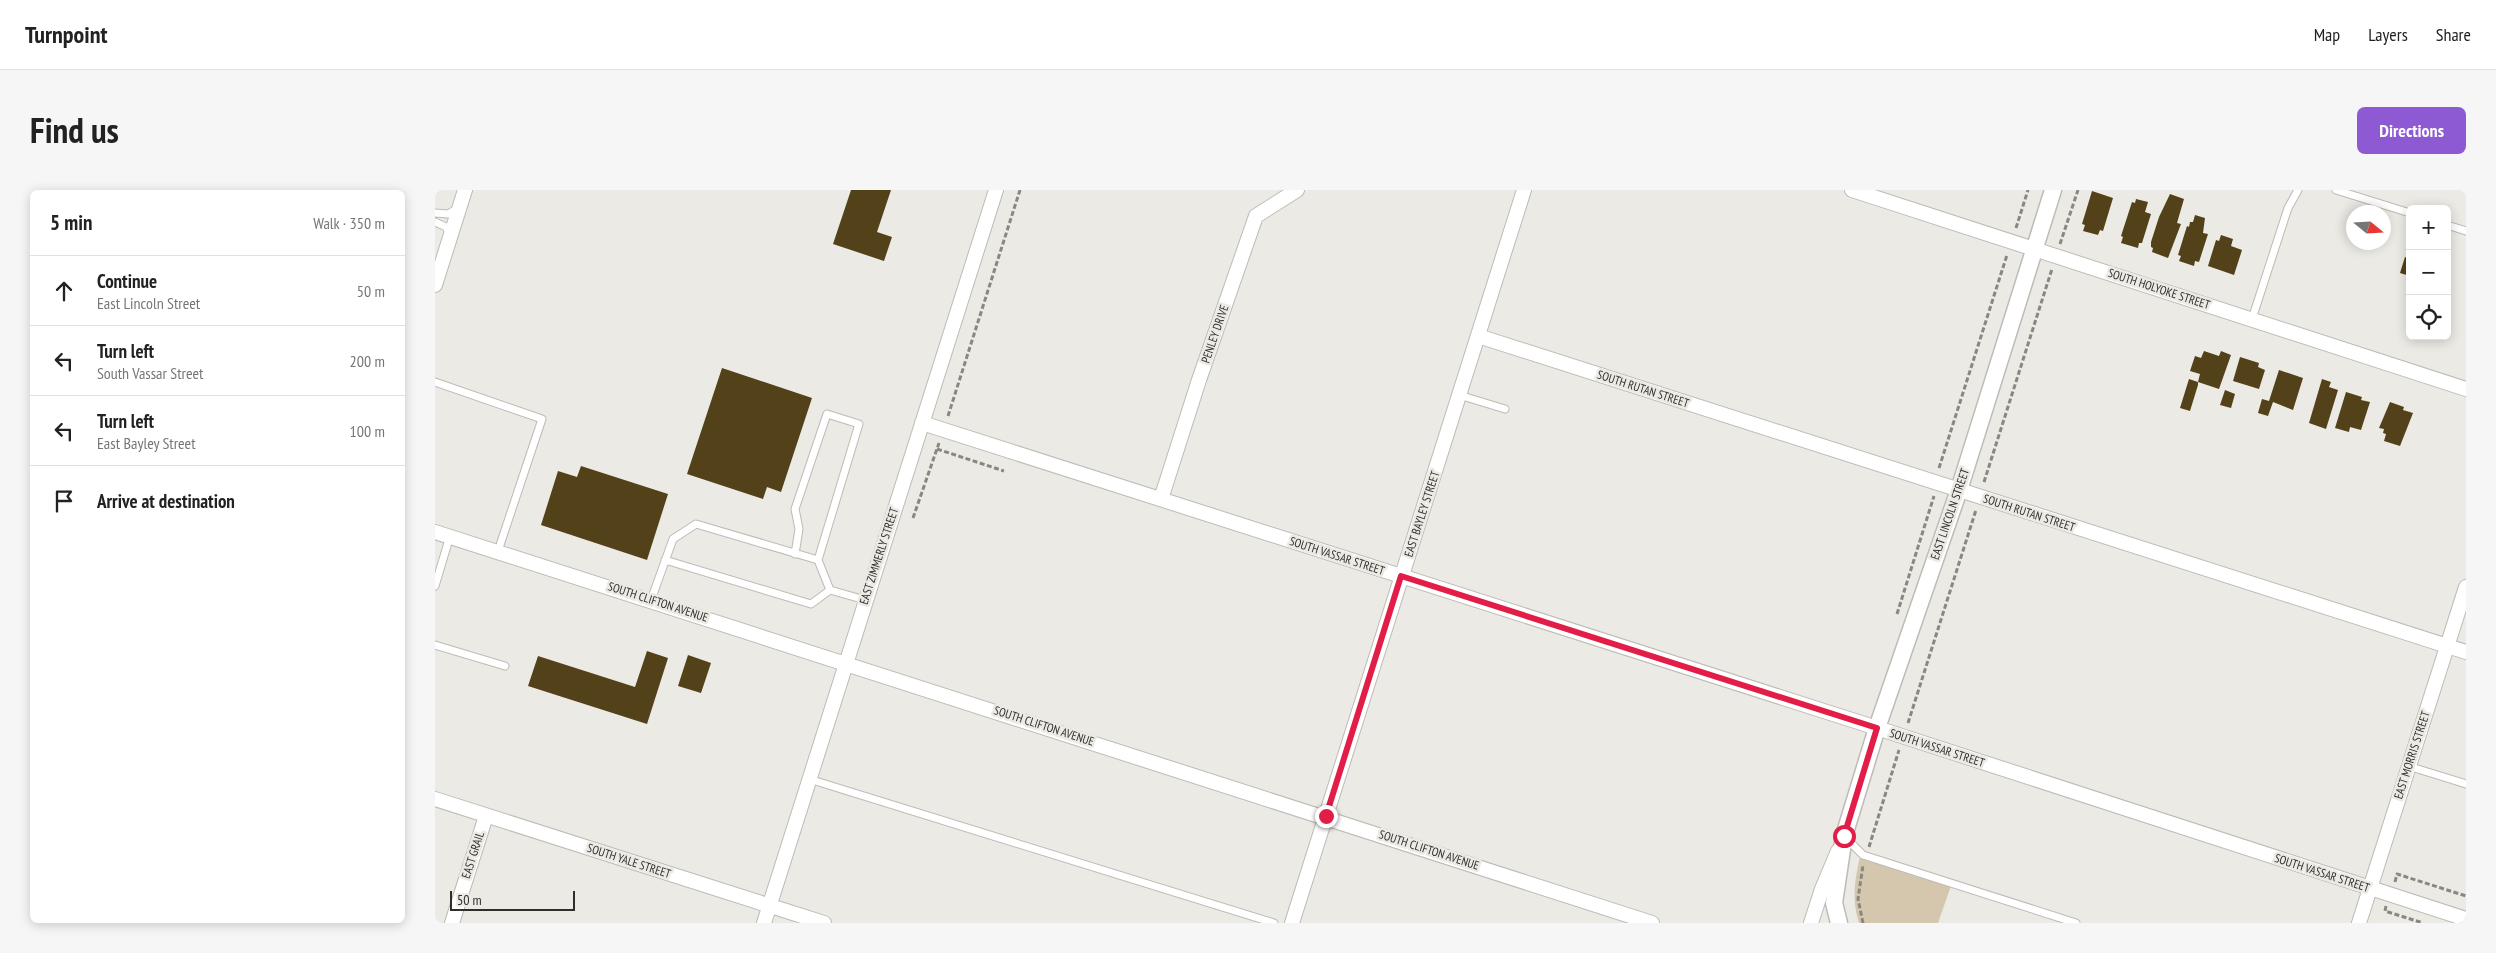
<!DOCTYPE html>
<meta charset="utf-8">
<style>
:root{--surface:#fff;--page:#f6f6f6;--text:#222;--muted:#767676;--line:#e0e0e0;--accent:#8e5ad3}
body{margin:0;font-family:"PT Sans Narrow",sans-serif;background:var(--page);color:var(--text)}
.controls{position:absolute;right:15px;top:15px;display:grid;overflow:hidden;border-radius:8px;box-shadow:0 2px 12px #0003}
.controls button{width:45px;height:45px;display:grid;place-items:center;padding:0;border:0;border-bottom:1px solid var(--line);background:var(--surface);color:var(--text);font:25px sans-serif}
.compass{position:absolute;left:1911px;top:15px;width:45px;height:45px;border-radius:50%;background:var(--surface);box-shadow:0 2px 12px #0003;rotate:108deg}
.scale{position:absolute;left:15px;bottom:12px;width:125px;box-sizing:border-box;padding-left:5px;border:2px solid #2f2e2b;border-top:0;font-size:14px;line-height:18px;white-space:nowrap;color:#2f2e2b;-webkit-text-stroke:4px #eceae4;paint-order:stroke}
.stop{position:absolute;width:15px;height:15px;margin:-11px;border:4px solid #e11d48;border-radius:50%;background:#fff}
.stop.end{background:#e11d48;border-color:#fff;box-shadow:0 1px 5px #0008}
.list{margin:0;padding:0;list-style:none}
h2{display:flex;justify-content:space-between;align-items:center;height:65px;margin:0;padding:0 20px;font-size:21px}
h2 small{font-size:16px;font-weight:400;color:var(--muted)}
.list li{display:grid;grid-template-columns:32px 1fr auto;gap:15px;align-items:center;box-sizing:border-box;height:70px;padding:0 20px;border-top:1px solid var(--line)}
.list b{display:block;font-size:19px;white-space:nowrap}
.list p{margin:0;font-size:16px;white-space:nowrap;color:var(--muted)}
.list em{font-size:16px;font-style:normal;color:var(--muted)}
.icon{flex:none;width:28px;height:28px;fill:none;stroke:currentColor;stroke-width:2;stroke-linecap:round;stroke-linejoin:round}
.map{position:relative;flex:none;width:2031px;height:733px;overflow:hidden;border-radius:8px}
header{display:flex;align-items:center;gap:30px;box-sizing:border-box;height:70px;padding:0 25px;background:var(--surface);border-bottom:1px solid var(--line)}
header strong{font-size:24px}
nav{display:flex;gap:28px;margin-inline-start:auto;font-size:18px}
.intro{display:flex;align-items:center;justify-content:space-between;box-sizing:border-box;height:120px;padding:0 30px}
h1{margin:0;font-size:35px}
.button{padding:12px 22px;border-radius:8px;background:var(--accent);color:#fff;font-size:18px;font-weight:700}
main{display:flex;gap:30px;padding:0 30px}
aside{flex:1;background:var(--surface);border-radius:8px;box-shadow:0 2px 12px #0003}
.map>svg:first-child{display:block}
.green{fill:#d4c7ae}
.building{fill:#524119}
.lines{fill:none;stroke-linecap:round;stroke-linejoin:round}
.service-casing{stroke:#bebbb6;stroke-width:9}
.minor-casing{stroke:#bebbb6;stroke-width:16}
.tertiary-casing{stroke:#bebbb6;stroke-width:19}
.path{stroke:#888782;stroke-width:3;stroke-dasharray:5 2.5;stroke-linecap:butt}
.service{stroke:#fff;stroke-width:7}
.minor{stroke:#fff;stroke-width:14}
.tertiary{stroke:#fff;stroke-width:16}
.route{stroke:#e11d48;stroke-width:6}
.labels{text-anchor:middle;stroke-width:5;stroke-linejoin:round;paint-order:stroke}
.street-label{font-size:12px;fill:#2f2e2b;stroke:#eceae4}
</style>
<header>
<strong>Turnpoint</strong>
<nav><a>Map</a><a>Layers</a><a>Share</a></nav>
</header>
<div class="intro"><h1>Find us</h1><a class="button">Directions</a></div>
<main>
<aside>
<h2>5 min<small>Walk · 350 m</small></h2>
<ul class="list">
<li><svg class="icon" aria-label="ahead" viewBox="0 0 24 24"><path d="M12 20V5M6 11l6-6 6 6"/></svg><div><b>Continue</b><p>East Lincoln Street</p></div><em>50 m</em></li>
<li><svg class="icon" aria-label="left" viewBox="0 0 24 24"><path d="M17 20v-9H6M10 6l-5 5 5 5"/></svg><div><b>Turn left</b><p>South Vassar Street</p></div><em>200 m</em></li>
<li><svg class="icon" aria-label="left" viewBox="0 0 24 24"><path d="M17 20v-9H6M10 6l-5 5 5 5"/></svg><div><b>Turn left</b><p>East Bayley Street</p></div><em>100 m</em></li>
<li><svg class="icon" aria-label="arrive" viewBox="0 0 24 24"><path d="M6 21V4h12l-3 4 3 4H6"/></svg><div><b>Arrive at destination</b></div></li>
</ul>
</aside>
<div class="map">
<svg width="2031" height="733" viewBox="0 0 2031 733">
<rect width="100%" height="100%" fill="#eceae4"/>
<path class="green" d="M 1426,663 L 1517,693 L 1503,733 L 1424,733 C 1416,710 1420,686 1426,663 Z"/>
<path class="building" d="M 416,0 L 456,0 L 442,42 L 457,47 L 449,71 L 398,54 Z
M 1657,1 L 1678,8 L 1668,41 L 1665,40 L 1663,45 L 1648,41 L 1650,35 L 1647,34 Z
M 1735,4 L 1749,9 L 1742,33 L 1746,34 L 1733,68 L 1717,62 L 1718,58 L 1716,57 L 1716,52 L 1724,27 Z
M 1701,9 L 1713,12 L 1710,22 L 1716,24 L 1707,53 L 1704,53 L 1703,58 L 1686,53 L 1688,47 L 1686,46 L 1697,12 L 1700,13 Z
M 1760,25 L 1770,28 L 1768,43 L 1773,44 L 1764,72 L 1760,71 L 1759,76 L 1744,71 L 1746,66 L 1743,65 L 1752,36 L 1754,37 L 1755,32 L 1758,32 Z
M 1786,45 L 1798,49 L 1796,56 L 1807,60 L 1799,85 L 1773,76 L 1781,50 L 1784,51 Z
M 1970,67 L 1975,69 L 1975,86 L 1965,83 Z
M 1769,161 L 1784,166 L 1786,161 L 1796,165 L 1784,199 L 1763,192 L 1765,184 L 1755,181 L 1760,166 L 1766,168 Z
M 1805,167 L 1824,173 L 1823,177 L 1830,180 L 1824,199 L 1798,191 Z
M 287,178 L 377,208 L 346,302 L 332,297 L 328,309 L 252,284 Z
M 1844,180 L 1868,188 L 1858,220 L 1838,212 L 1833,226 L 1823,223 L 1827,209 L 1834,211 Z
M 1754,189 L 1763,192 L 1763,195 L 1755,221 L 1745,218 Z
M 1887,189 L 1896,192 L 1894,197 L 1903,200 L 1891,239 L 1874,233 Z
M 1790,200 L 1800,204 L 1796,218 L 1785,215 Z
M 1911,202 L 1927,207 L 1926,210 L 1935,212 L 1926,240 L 1915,237 L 1914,242 L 1900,238 Z
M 1955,212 L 1969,217 L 1968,220 L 1978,223 L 1965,256 L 1949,251 L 1951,244 L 1948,243 L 1949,239 L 1944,238 Z
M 146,276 L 233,304 L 212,370 L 106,335 L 123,281 L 142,287 Z
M 212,461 L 233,468 L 212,534 L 93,496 L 103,466 L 200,497 Z
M 253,465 L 276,473 L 266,503 L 243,496 Z"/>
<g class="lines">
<g class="service-casing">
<path id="service" d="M 1901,0 L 1975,23
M 0,23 L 13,24 L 23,18
M 0,32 L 11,37 L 16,46
M 2012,35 L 2031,41
M 1817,129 L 1853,18 L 1863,0
M 0,192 L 107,229 L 63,361
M 1024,205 L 1070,219
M 360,364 L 364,339 L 360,319 L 392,224 L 424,234 L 383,370
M 230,370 L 376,414 L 395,400
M 0,396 L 15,346
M 395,400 L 430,410
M 216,410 L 238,349 L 261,334 L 383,370 L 395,400
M 0,455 L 70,476
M 1973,576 L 2031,594
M 374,589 L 839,733
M 1410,647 L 1428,665 L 1641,733"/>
</g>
<g class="minor-casing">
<path id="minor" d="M 1417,0 L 2031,199
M 0,95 L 30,0
M 1043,146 L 2031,462
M 487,233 L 1442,538 L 2031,729
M 726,309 L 764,190 L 821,26 L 862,0
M 0,342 L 1217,733
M 0,609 L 389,733
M 17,733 L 51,626
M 329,733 L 561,0
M 857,733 L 1089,0
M 1376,733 L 1387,699 L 1403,661
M 1924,733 L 2031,397"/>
</g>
<g class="tertiary-casing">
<path id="tertiary" d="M 1404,733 L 1399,713 L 1409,646 L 1442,538 L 1524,300 L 1618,0"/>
</g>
<path class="path" d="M 1581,38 L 1593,0
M 1625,54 L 1643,0
M 513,226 L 585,0
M 502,259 L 569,281
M 1504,278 L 1572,65
M 1549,292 L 1617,79
M 478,328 L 504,253
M 1462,424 L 1499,306
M 1473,533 L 1541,320
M 1434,657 L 1464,560
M 1960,692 L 1962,684 L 2031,706
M 1951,716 L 1950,721 L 1988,733
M 1428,733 L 1423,709 L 1428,675"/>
<use href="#service" class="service"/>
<use href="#minor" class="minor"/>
<use href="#tertiary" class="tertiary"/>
</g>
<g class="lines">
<path class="route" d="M 891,626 L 966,386 L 1442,538 L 1409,646"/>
</g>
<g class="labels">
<g class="street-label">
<text transform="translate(1724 99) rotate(18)" y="4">SOUTH HOLYOKE STREET</text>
<text transform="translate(780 144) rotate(-71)" y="4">PENLEY DRIVE</text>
<text transform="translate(1208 199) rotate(18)" y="4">SOUTH RUTAN STREET</text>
<text transform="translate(1594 323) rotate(18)" y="4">SOUTH RUTAN STREET</text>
<text transform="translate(987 324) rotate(-72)" y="4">EAST BAYLEY STREET</text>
<text transform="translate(1515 324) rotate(-71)" y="4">EAST LINCOLN STREET</text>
<text transform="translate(444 366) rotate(-72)" y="4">EAST ZIMMERLY STREET</text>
<text transform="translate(902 366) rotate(18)" y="4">SOUTH VASSAR STREET</text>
<text transform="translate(223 412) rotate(18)" y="4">SOUTH CLIFTON AVENUE</text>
<text transform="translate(609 536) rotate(18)" y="4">SOUTH CLIFTON AVENUE</text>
<text transform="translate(1502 558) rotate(18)" y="4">SOUTH VASSAR STREET</text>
<text transform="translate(1977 565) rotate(-72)" y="4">EAST MORRIS STREET</text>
<text transform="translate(994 660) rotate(18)" y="4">SOUTH CLIFTON AVENUE</text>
<text transform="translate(38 665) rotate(-72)" y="4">EAST GRAIL</text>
<text transform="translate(194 671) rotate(18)" y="4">SOUTH YALE STREET</text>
<text transform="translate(1887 683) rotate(18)" y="4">SOUTH VASSAR STREET</text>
</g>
</g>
</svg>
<div class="controls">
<button>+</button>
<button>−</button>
<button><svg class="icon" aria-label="locate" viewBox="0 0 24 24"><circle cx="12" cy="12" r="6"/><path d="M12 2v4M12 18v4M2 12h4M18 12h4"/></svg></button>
</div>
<svg class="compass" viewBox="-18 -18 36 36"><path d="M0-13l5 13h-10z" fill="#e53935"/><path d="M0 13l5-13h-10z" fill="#767676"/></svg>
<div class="scale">50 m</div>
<div class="stop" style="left:1409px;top:646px"></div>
<div class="stop end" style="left:891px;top:626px"></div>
</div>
</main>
